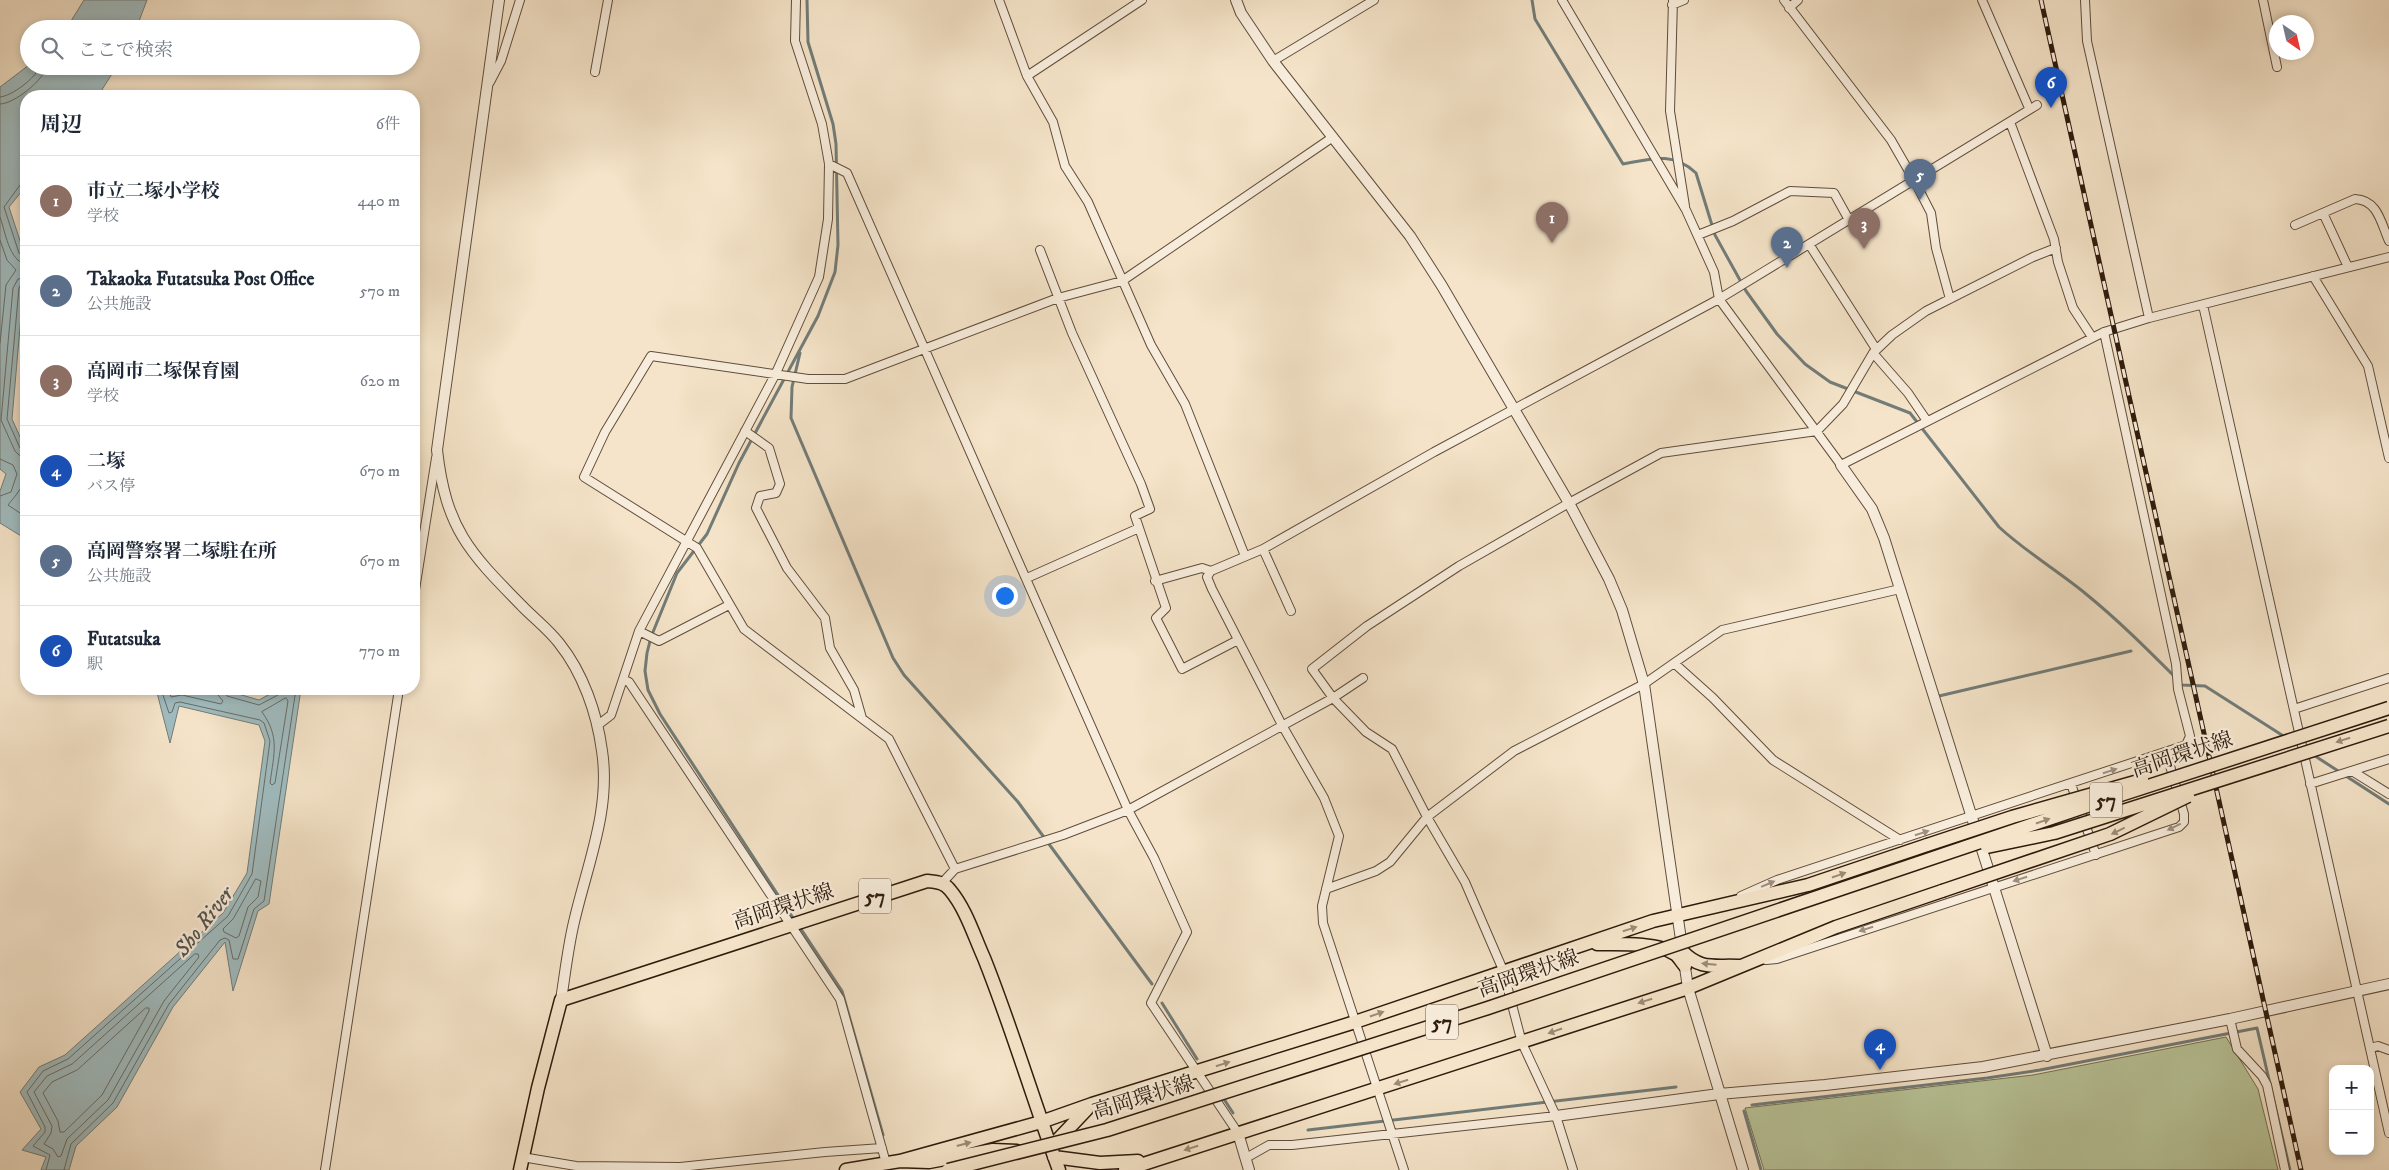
<!DOCTYPE html>
<html lang="ja">
<meta charset="utf-8">
<style>
:root{--surface:#fff;--page:#f2f2f3;--text:#1f2937;--muted:#747a83;--line:#e0e1e3;--accent:#111827}
body{margin:0;font-family:"IM FELL DW Pica","Noto Serif JP",serif;background:var(--page);color:var(--text)}
.controls{position:absolute;right:15px;bottom:15px;display:grid;overflow:hidden;border-radius:10px;box-shadow:0 2px 8px #0003}
.controls button{width:45px;height:45px;display:grid;place-items:center;padding:0;border:0;border-bottom:1px solid var(--line);background:var(--surface);color:var(--text);font:25px sans-serif}
.compass{position:absolute;left:2269px;top:15px;width:45px;height:45px;border-radius:50%;background:var(--surface);box-shadow:0 2px 8px #0003;rotate:146deg}
.you{position:absolute;left:1004px;top:595px;width:18px;height:18px;margin:-12px;border:4px solid #fff;border-radius:50%;background:#1a73e8;box-shadow:0 0 0 8px #1a73e833}
.badge{display:grid;place-items:center;width:32px;height:32px;border-radius:50%;background:var(--accent);color:#fff;font-size:16px;font-weight:700}
.pin{position:absolute;translate:-50% -41px;filter:drop-shadow(0 1px 2px #0008)}
.pin::after{content:'';position:absolute;top:26px;width:18px;height:15px;background:inherit;clip-path:polygon(0 0,100% 0,50% 100%)}
.list{margin:0;padding:0;list-style:none}
h2{display:flex;justify-content:space-between;align-items:center;height:65px;margin:0;padding:0 20px;font-size:21px}
h2 small{font-size:16px;font-weight:400;color:var(--muted)}
.list li{display:grid;grid-template-columns:32px 1fr auto;gap:15px;align-items:center;box-sizing:border-box;height:90px;padding:0 20px;border-top:1px solid var(--line)}
.list b{display:block;font-size:19px;white-space:nowrap}
.list p{margin:0;font-size:16px;white-space:nowrap;color:var(--muted)}
.list em{font-size:16px;font-style:normal;color:var(--muted)}
.icon{flex:none;width:28px;height:28px;fill:none;stroke:currentColor;stroke-width:2;stroke-linecap:round;stroke-linejoin:round}
.map{position:relative;flex:none;width:2389px;height:1170px;overflow:hidden}
.search{position:absolute;background:var(--surface);box-shadow:0 2px 8px #0003;left:20px;top:20px;width:400px;height:55px;display:flex;align-items:center;gap:12px;box-sizing:border-box;padding:0 18px;border-radius:28px;color:var(--muted);font-size:19px}
.panel{position:absolute;background:var(--surface);box-shadow:0 2px 8px #0003;left:20px;top:90px;width:400px;height:605px;border-radius:20px}
.map>svg:first-child{display:block}
.green{fill:#b8c599;stroke:#737052}
.water{fill:#a0bcc0;stroke:#727c78}
.lines{fill:none;stroke-linecap:round;stroke-linejoin:round}
.shore{stroke:#676c66;stroke-width:1}
.stream{stroke:#727c78;stroke-width:3}
.minor-casing{stroke:#604d3b;stroke-width:10}
.tertiary-casing{stroke:#604d3b;stroke-width:12}
.primary-casing{stroke:#2e1b0c;stroke-width:15}
.minor{stroke:#f8eddc;stroke-width:8}
.tertiary{stroke:#f8eddc;stroke-width:10}
.primary{stroke:#f5e4c9;stroke-width:12}
.rail-casing{stroke:#2e1b0c;stroke-width:5}
.rail{stroke:#f8eddc;stroke-width:3;stroke-dasharray:9;stroke-linecap:butt}
.primary-bridge-casing{stroke:#2e1b0c;stroke-width:15;stroke-linecap:butt}
.primary-bridge{stroke:#f5e4c9;stroke-width:12}
.oneway{fill:#9b8a74}
.oneway2{fill:#9d8e7e}
.labels{text-anchor:middle;stroke-width:4.5;stroke-linejoin:round;paint-order:stroke}
.shield{fill:#f8eddc;stroke:#6b5a4a;stroke-width:1}
.shield-label{font-size:20px;font-weight:bold;fill:#2e1b0c}
.street-label{font-size:21px;fill:#2e1b0c;stroke:#f8eddc}
.water-label{font-size:22px;font-style:italic;fill:#56534b;stroke:#f8eddc}
</style>
<div class="map">
<svg width="2389" height="1170" viewBox="0 0 2389 1170">
<rect width="100%" height="100%" fill="#f5e4c9"/>
<filter id="stains"><feTurbulence type="fractalNoise" baseFrequency=".004" numOctaves="4"/><feColorMatrix values="0 0 0 0 .2 0 0 0 0 .09 0 0 0 0 .02 0 0 0 .5 -.17"/></filter>
<radialGradient id="worn" r=".72"><stop offset=".6" stop-color="#630" stop-opacity="0"/><stop offset="1" stop-color="#630" stop-opacity=".3"/></radialGradient>
<path class="green" d="M 2226,1037 L 2258,1089 L 2278,1170 L 1764,1170 L 1745,1108 L 2033,1075 Z"/>
<path class="water" d="M 84,0 L 147,0 L 136,29 L 66,29 Z
M 29,65 L 117,66 L 98,96 L 26,96 L 26,186 L 9,207 L 26,259 L 12,419 L 26,450 L 26,539 L 0,523 L 0,491 L 6,474 L 0,469 L 0,87 Z
M 156,689 L 221,689 L 259,700 L 279,689 L 301,689 L 269,904 L 258,911 L 233,991 L 225,942 L 173,1007 L 117,1107 L 76,1146 L 69,1170 L 41,1170 L 46,1157 L 22,1150 L 41,1129 L 20,1092 L 39,1067 L 65,1055 L 223,913 L 247,873 L 265,741 L 259,725 L 179,706 L 170,743 Z"/>
<g class="lines">
<path class="shore" d="M 0,97 C 12,96 36,78 40,66
M 0,104 C 14,104 44,80 47,66
M 26,184 L 20,185 L 4,207 L 19,253 L 26,257
M 0,217 C 5,230 9,262 26,264
M 0,240 L 7,260 L 16,270 L 6,285 L 0,343
M 26,277 L 18,279 L 13,288 L 1,420 L 15,451 L 19,455 L 26,457
M 26,283 L 21,284 L 19,288 L 7,419 L 20,448 L 26,450
M 0,459 L 13,465 L 17,474 L 11,492 L 0,496
M 26,464 L 24,466 C 27,485 18,492 8,505 L 26,517
M 168,689 L 171,697 L 182,695 L 221,704 L 223,701 L 218,695 L 217,689
M 224,689 L 227,696 L 259,705 L 278,695 L 280,689
M 286,698 L 288,701 L 275,783 L 272,785 L 270,783 C 274,753 280,737 262,712 Z
M 256,879 L 261,881 L 258,897 L 248,907 L 239,936 L 236,938 L 224,932 L 223,929 L 233,919 Z
M 195,954 L 198,954 L 199,957 L 164,1001 L 108,1100 L 67,1139 L 61,1156 L 58,1157 L 53,1149 L 44,1144 L 51,1133 L 52,1126 L 34,1092 L 47,1076 L 72,1064 Z
M 146,1008 L 149,1008 L 149,1011 L 102,1095 L 64,1132 L 60,1132 L 58,1121 L 43,1093 L 52,1082 L 77,1070 Z
M 46,1170 L 50,1155 L 33,1146 L 45,1132 L 45,1127 L 27,1092 L 43,1071 L 68,1059 L 228,916 L 252,874 L 270,741 L 264,723 L 260,720 L 180,702 L 175,703 L 172,712 L 169,713 L 161,689
M 64,1170 L 71,1144 L 113,1103 L 169,1004 L 220,940 L 225,938 L 229,940 L 233,959 L 238,959 L 254,909 L 264,901 L 296,689"/>
<path class="stream" d="M 1532,0 L 1535,19 L 1623,164 C 1650,159 1673,151 1696,173 L 1715,235 L 1746,291 L 1777,334 L 1805,364 L 1830,382 L 1910,413 L 1999,527 C 2026,552 2058,571 2086,594 C 2118,620 2147,649 2176,678
M 800,353 L 792,387 L 791,418 L 893,658 L 904,675 L 1018,802 L 1152,984
M 2180,683 L 2182,685 L 2205,686 L 2285,737
M 1939,696 L 2131,651
M 2312,754 L 2389,804
M 795,921 L 660,714 L 648,690 L 645,671 L 647,653 L 651,637 L 677,573 L 707,534 L 739,463 L 818,316 L 835,272 L 838,245 L 836,144 L 833,124 L 808,42 L 807,0
M 799,926 L 842,991 L 883,1135
M 1162,1003 L 1197,1059
M 1222,1096 L 1233,1113
M 1752,1105 L 1987,1078 L 2040,1070 L 2257,1028 L 2290,1170
M 1744,1111 L 1761,1170
M 1308,1130 L 1676,1087"/>
<g class="minor-casing">
<path id="minor" d="M 999,0 L 1027,76 L 1053,122 L 1065,166 L 1088,202 L 1151,345 L 1185,404 L 1245,556
M 1562,0 L 1686,210 L 1714,272 L 1719,299 L 1841,465 L 2104,332 L 2149,318 L 2389,257
M 1673,0 L 1670,111 L 1685,206
M 1784,0 L 1891,140 L 1914,180 L 1931,213 L 1936,248 L 1950,299
M 1982,0 L 2029,108
M 2085,0 L 2087,41 L 2149,318
M 2263,0 L 2277,67
M 1672,5 L 1684,0
M 1789,8 L 1798,0
M 1273,61 L 1374,0
M 595,72 L 608,0
M 1027,76 L 1142,0
M 490,82 L 501,61 L 520,0
M 2010,122 L 2054,239 L 2058,262 L 2073,308 L 2092,337
M 829,164 L 847,173 L 1128,810 L 1154,858 L 1187,932 L 1151,1003 L 1238,1133
M 2323,213 L 2348,267
M 2295,225 L 2355,199 C 2378,200 2381,223 2389,241
M 1698,235 L 1733,221 L 1790,191 L 1834,193 L 1849,220
M 1809,244 L 1876,349
M 1040,250 L 1072,333 L 1141,484 L 1150,509 L 1135,516 L 1166,608 L 1156,618 L 1182,669 L 1238,640
M 2313,276 L 2368,366 L 2389,458
M 2203,305 L 2389,1133
M 1873,353 L 1908,393 L 1927,421
M 745,431 L 769,448 L 780,484 L 776,493 L 760,496 L 756,508 L 787,568 L 825,618 L 830,648 L 854,690 L 862,718
M 1263,549 L 1291,611
M 1027,578 L 1139,528
M 1155,581 L 1202,568 L 1211,571
M 414,596 L 436,458
M 639,631 L 659,641 L 729,605
M 1674,663 L 1722,630 L 1900,589
M 623,679 L 629,682 L 840,999 L 886,1163
M 2294,709 L 2389,678
M 598,725 L 611,715 L 639,631 L 776,373 L 819,277 L 828,219 L 829,164 L 822,124 L 795,41 L 796,0
M 2352,771 L 2389,794
M 2071,784 L 2096,855
M 2310,784 L 2389,759
M 955,869 L 889,739 L 744,629 L 697,548 L 584,477 L 605,432 L 651,356 L 808,379 L 845,379 L 1058,298 L 1122,281 L 1333,137
M 942,883 L 955,869 L 1063,835 L 1128,810 L 1333,698 L 1363,678
M 1326,889 L 1376,871 L 1390,862 L 1427,817 L 1514,751 L 1644,684 L 1674,663 L 1713,698 L 1773,760 L 1900,840
M 1741,896 L 1777,880 L 2186,745 L 2190,736 L 2178,689 L 2176,664 L 2104,332
M 1766,960 L 1777,959 L 2179,827 L 2184,822 L 2184,814 L 2166,752
M 2230,1019 L 2237,1049 L 2262,1076 L 2267,1085 L 2285,1170
M 2370,1048 L 2378,1046 L 2389,1050
M 522,1157 L 576,1166 L 680,1167 L 825,1152 L 882,1148
M 1246,1158 L 1269,1145 L 1292,1145 L 1556,1116
M 325,1170 L 399,689
M 1404,1170 L 1323,923 L 1322,906 L 1339,836 L 1324,798 L 1282,725 L 1212,589 L 1207,577 L 1211,571 L 1263,549 L 1434,452 L 1719,299 L 2037,105
M 1573,1170 L 1556,1116 L 1522,1043 L 1503,970 L 1465,882 L 1427,817 L 1392,749 L 1366,732 L 1333,698 L 1312,669 L 1367,626 L 1459,566 L 1569,503 L 1661,453 L 1817,431 L 1843,404 L 1873,353 L 1892,335 L 1926,311 L 2033,257 L 2056,248"/>
</g>
<g class="tertiary-casing">
<path id="tertiary" d="M 499,0 L 437,450 C 446,530 470,553 524,608 C 535,619 549,630 559,643 C 583,673 597,713 602,751 C 611,810 587,865 574,922 C 568,947 565,974 561,1000
M 1236,0 L 1241,13 L 1273,61 L 1410,236 L 1442,286 L 1569,503 L 1609,579 L 1622,610 L 1644,684 L 1688,988 L 1743,1170
M 1841,465 L 1872,509 L 1884,538 L 2047,1056
M 1556,1116 L 1719,1094 L 1825,1085 L 1983,1067 L 2230,1019 L 2389,984
M 1238,1133 L 1249,1170"/>
</g>
<g class="primary-casing">
<path id="primary" d="M 1597,944 C 1617,944 1658,942 1675,954 C 1679,957 1682,963 1685,966
M 1682,951 C 1700,970 1713,965 1738,966
M 1051,1147 L 1087,1109
M 1054,1157 L 1100,1163 L 1138,1161
M 900,1161 L 1041,1122 L 1092,1104 L 1355,1022 L 1653,921 L 1808,885 L 1927,845
M 520,1170 L 538,1088 L 561,1000 L 927,881 C 936,882 944,882 950,890 C 966,909 974,936 984,958 C 1012,1028 1033,1100 1059,1170
M 846,1170 L 900,1161 L 929,1162 L 993,1150 L 1017,1151
M 1125,1170 L 1688,988 L 1836,927 L 1942,891"/>
</g>
<use href="#minor" class="minor"/>
<use href="#tertiary" class="tertiary"/>
<use href="#primary" class="primary"/>
<g class="rail-casing">
<path id="rail" d="M 2041,0 L 2301,1170"/>
</g>
<use href="#rail" class="rail"/>
<g class="primary-bridge-casing">
<path id="primary-bridge" d="M 1927,845 L 2012,817 L 2142,780
M 1987,847 L 2054,833 L 2389,726
M 1942,891 L 2110,834 L 2188,796
M 948,1170 L 1107,1130 L 1488,1008 L 2102,801 L 2389,708"/>
</g>
<use href="#primary-bridge" class="primary-bridge"/>
</g>
<defs><path id="oneway-solid" d="M-6-.8H1V-3.2L6.5 0L1 3.2V.8H-6Z" transform="scale(1.25)"/></defs>
<g class="oneway">
<use href="#oneway-solid" transform="translate(2343 740) rotate(162)"/>
<use href="#oneway-solid" transform="translate(2043 821) rotate(-19)"/>
<use href="#oneway-solid" transform="translate(2118 831) rotate(154)"/>
<use href="#oneway-solid" transform="translate(1839 875) rotate(-19)"/>
<use href="#oneway-solid" transform="translate(1630 929) rotate(-18)"/>
<use href="#oneway-solid" transform="translate(1709 964) rotate(-175)"/>
<use href="#oneway-solid" transform="translate(1645 1001) rotate(163)"/>
<use href="#oneway-solid" transform="translate(1377 1014) rotate(-19)"/>
<use href="#oneway-solid" transform="translate(1555 1031) rotate(161)"/>
<use href="#oneway-solid" transform="translate(1223 1064) rotate(-18)"/>
<use href="#oneway-solid" transform="translate(1401 1082) rotate(162)"/>
<use href="#oneway-solid" transform="translate(964 1144) rotate(-15)"/>
<use href="#oneway-solid" transform="translate(1191 1148) rotate(163)"/>
</g>
<g class="oneway2">
<use href="#oneway-solid" transform="translate(2110 771) rotate(-18)"/>
<use href="#oneway-solid" transform="translate(2174 827) rotate(154)"/>
<use href="#oneway-solid" transform="translate(1922 833) rotate(-18)"/>
<use href="#oneway-solid" transform="translate(2020 879) rotate(163)"/>
<use href="#oneway-solid" transform="translate(1768 884) rotate(-23)"/>
<use href="#oneway-solid" transform="translate(1866 929) rotate(162)"/>
</g>
<g class="labels">
<g class="shield">
<rect x="2090" y="782.5" width="32" height="35" rx="4"/>
<rect x="859" y="878.5" width="32" height="35" rx="4"/>
<rect x="1426" y="1004.5" width="32" height="35" rx="4"/>
</g>
<g class="shield-label">
<text x="2106" y="807">57</text>
<text x="875" y="903">57</text>
<text x="1442" y="1029">57</text>
</g>
<g class="street-label">
<text transform="translate(2182 754) rotate(-18)" y="7">高岡環状線</text>
<text transform="translate(783 906) rotate(-18)" y="7">高岡環状線</text>
<text transform="translate(1528 973) rotate(-19)" y="7">高岡環状線</text>
<text transform="translate(1143 1097) rotate(-17)" y="7">高岡環状線</text>
</g>
<g class="water-label">
<text transform="translate(203 921) rotate(-52)" y="8">Sho River</text>
</g>
</g>
<rect width="100%" height="100%" filter="url(#stains)"/>
<rect width="100%" height="100%" fill="url(#worn)"/>
</svg>
<div class="controls">
<button>+</button>
<button>−</button>
</div>
<svg class="compass" viewBox="-18 -18 36 36"><path d="M0-13l5 13h-10z" fill="#e53935"/><path d="M0 13l5-13h-10z" fill="#747a83"/></svg>
<div class="you"></div>
<div class="pin badge" style="left:1552px;top:243px;background:#8d6e63">1</div>
<div class="pin badge" style="left:1787px;top:268px;background:#5c6f8a">2</div>
<div class="pin badge" style="left:1864px;top:249px;background:#8d6e63">3</div>
<div class="pin badge" style="left:1880px;top:1070px;background:#1a4fb4">4</div>
<div class="pin badge" style="left:1920px;top:200px;background:#5c6f8a">5</div>
<div class="pin badge" style="left:2051px;top:108px;background:#1a4fb4">6</div>
<div class="search"><svg class="icon" aria-label="search" viewBox="0 0 24 24"><circle cx="10" cy="10" r="6"/><path d="M15 15l6 6"/></svg>ここで検索</div>
<section class="panel">
<h2>周辺<small>6件</small></h2>
<ul class="list">
<li><span class="badge" style="background:#8d6e63">1</span><div><b>市立二塚小学校</b><p>学校</p></div><em>440 m</em></li>
<li><span class="badge" style="background:#5c6f8a">2</span><div><b>Takaoka Futatsuka Post Office</b><p>公共施設</p></div><em>570 m</em></li>
<li><span class="badge" style="background:#8d6e63">3</span><div><b>高岡市二塚保育園</b><p>学校</p></div><em>620 m</em></li>
<li><span class="badge" style="background:#1a4fb4">4</span><div><b>二塚</b><p>バス停</p></div><em>670 m</em></li>
<li><span class="badge" style="background:#5c6f8a">5</span><div><b>高岡警察署二塚駐在所</b><p>公共施設</p></div><em>670 m</em></li>
<li><span class="badge" style="background:#1a4fb4">6</span><div><b>Futatsuka</b><p>駅</p></div><em>770 m</em></li>
</ul>
</section>
</div>
